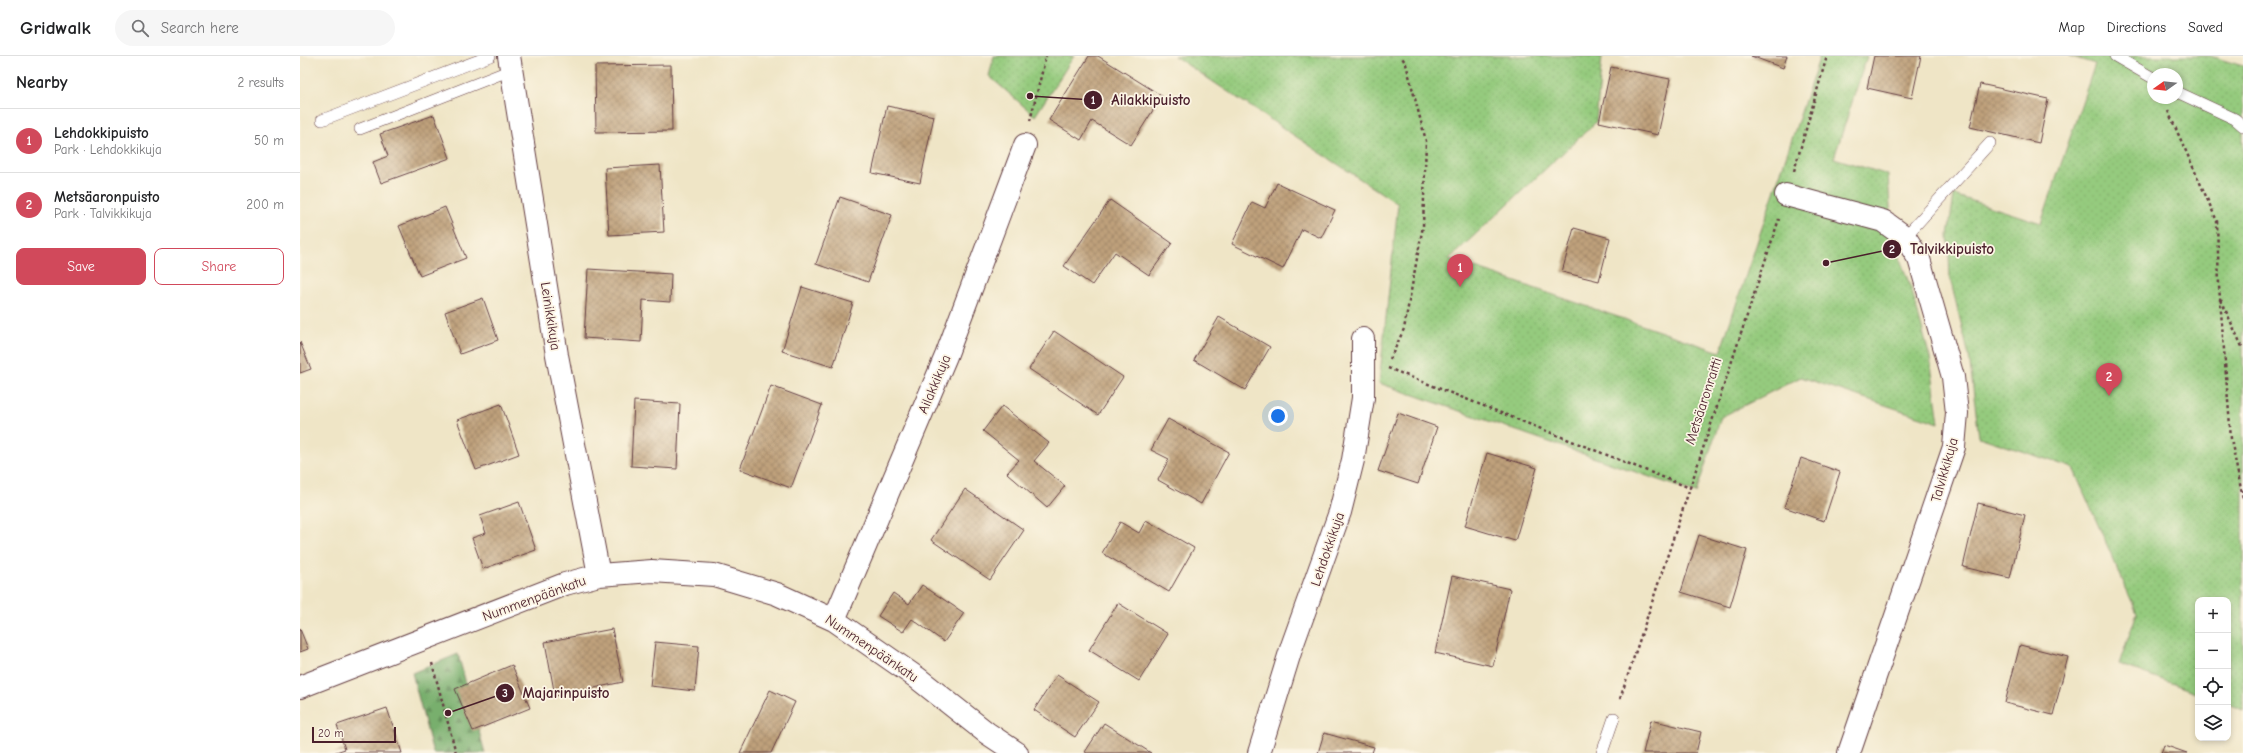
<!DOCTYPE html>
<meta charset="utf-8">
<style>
:root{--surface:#fff;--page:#f6f6f6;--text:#202124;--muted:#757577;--line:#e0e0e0;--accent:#d1495b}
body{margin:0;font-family:"Comic Neue",sans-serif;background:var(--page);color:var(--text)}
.controls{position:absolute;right:12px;bottom:12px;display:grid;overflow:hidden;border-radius:8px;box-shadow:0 2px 6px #0003}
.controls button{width:36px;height:36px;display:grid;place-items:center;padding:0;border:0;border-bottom:1px solid var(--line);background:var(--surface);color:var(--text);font:20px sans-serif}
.compass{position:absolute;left:1847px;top:12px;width:36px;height:36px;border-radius:50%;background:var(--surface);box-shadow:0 2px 6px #0003;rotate:255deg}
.scale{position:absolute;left:12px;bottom:10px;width:84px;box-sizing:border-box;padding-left:4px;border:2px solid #4a1f2b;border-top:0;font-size:11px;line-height:14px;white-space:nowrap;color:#4a1f2b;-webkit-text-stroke:3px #fcf5e5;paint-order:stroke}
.you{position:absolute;left:978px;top:360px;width:14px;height:14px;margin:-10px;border:3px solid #fff;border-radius:50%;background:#1a73e8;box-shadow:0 0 0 6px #1a73e833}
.badge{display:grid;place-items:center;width:26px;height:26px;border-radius:50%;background:var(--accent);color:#fff;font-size:13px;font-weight:700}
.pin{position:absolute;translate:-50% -33px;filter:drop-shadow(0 1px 2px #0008)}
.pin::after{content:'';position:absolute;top:21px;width:14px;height:12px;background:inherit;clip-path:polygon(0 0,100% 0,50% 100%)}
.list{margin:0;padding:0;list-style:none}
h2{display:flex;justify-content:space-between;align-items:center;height:52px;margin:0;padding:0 16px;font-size:17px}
h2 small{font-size:13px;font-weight:400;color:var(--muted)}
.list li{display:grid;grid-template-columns:26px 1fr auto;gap:12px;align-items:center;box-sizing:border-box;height:64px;padding:0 16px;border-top:1px solid var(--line)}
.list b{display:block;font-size:15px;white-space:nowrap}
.list p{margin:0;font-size:13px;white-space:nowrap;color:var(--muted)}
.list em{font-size:13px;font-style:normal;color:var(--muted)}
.actions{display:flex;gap:8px;padding:12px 16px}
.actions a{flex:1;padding:9px 0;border:1px solid var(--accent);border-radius:8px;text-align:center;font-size:14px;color:var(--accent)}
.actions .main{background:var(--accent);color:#fff}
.icon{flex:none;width:22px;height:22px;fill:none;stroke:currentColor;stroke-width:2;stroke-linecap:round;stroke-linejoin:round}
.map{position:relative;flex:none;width:1943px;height:697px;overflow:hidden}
header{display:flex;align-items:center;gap:24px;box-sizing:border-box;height:56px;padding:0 20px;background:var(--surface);border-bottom:1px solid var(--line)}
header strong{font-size:19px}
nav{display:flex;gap:22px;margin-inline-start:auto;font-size:14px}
.search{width:280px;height:36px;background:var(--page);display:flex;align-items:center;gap:10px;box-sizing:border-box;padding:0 14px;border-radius:22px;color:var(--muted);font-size:15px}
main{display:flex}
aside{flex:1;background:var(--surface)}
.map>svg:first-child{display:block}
.grass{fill:url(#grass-dots);stroke:#707554;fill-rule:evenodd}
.forest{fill:url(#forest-firs);stroke:#61674c}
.building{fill:url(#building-cross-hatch)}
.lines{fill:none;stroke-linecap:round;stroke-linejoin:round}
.lane-casing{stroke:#633d42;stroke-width:12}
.street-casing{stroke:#633d42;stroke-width:24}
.path{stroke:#633d42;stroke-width:2.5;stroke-dasharray:3 3;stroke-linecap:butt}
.lane{stroke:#fff;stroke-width:11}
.street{stroke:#fff;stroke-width:22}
.labels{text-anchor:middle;stroke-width:3.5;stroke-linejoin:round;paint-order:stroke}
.street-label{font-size:14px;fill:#4a1f2b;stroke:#fcf5e5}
.leader{fill:none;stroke:#4a1f2b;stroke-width:1.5}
.callout-dot{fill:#4a1f2b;stroke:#fcf5e5;stroke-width:1.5}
.mark-label{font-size:12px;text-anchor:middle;font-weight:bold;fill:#fff}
.callout-label{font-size:15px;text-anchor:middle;font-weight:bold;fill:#4a1f2b;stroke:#fcf5e5;stroke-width:3.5;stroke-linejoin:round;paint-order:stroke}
</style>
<header>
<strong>Gridwalk</strong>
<div class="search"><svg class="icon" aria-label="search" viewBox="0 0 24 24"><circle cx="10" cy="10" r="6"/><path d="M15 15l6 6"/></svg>Search here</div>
<nav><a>Map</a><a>Directions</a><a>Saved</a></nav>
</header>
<main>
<aside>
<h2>Nearby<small>2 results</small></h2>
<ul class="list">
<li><span class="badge">1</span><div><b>Lehdokkipuisto</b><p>Park · Lehdokkikuja</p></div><em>50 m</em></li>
<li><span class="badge">2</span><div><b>Metsäaronpuisto</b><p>Park · Talvikkikuja</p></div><em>200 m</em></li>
</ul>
<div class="actions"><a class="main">Save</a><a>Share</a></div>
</aside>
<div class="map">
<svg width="1943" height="697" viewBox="0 0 1943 697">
<defs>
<pattern id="grass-dots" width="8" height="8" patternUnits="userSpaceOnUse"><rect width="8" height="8" fill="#95cb7e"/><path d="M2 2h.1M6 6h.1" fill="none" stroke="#82ae6d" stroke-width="1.8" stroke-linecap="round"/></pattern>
<pattern id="forest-firs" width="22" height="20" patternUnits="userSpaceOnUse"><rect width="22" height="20" fill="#78af6d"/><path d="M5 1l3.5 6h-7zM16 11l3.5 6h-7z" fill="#648e5a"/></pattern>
<pattern id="building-cross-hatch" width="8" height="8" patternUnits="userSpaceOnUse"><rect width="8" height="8" fill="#bfa17c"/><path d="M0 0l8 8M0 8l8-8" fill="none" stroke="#9d8366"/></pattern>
</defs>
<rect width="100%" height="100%" fill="#fcf5e5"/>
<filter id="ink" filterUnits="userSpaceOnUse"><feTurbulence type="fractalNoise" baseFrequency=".025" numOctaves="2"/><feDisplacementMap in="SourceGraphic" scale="8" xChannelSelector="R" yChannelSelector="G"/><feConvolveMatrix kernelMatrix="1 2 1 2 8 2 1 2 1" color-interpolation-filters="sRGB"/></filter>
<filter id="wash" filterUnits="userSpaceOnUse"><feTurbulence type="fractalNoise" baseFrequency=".012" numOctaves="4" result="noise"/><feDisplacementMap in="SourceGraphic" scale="16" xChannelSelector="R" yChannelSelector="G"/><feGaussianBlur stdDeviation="0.9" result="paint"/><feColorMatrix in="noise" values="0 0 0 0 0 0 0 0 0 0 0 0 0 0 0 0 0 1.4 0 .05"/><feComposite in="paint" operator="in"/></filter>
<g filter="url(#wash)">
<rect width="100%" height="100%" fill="#efe5c6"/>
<path class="grass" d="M 694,0 L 774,0 L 735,60 L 689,20 Z
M 874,0 L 1302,0 L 1296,66 L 1149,203 L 1420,296 L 1520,0 L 1567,0 L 1534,102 L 1588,119 L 1592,182 L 1611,232 L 1630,302 L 1639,367 L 1501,321 L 1421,361 L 1396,437 L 1079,327 L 1098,148 Z
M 1769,0 L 1910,0 L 1943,10 L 1943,654 L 1928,648 L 1928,544 L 1898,544 L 1898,637 L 1819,608 L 1837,557 L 1773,412 L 1679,381 L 1669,300 L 1650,222 L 1648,179 L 1654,139 L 1741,167 L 1795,8 ZM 1853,18 L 1877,18 L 1877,42 L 1853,42 Z"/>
<path class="forest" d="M 158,598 L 185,697 L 133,697 L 112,617 Z"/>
<g id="blocks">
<path class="building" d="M 789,0 L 798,0 L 862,40 L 831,89 L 792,65 L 781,84 L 749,64 Z
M 1451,0 L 1487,0 L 1483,12 Z
M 1574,0 L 1621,0 L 1612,42 L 1567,32 Z
M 371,9 L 372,75 L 296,76 L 295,10 Z
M 1311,11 L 1370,23 L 1358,79 L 1299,66 Z
M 1680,28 L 1748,43 L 1739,87 L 1670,71 Z
M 587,50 L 634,60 L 620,127 L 572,117 Z
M 134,59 L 150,102 L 81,127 L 73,106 L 88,100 L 80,78 Z
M 360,109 L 364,176 L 309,179 L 305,112 Z
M 977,127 L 1035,154 L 1021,182 L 1002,173 L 983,213 L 932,188 L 952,146 L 965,152 Z
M 540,141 L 592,159 L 568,226 L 516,208 Z
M 810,144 L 872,187 L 849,219 L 815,196 L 792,229 L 764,210 Z
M 145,151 L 166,202 L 120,220 L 99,170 Z
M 1274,172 L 1310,182 L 1299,225 L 1262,216 Z
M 288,213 L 371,218 L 370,246 L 343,244 L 341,286 L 284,282 Z
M 502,231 L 553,247 L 533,311 L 482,295 Z
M 183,242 L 198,284 L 160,298 L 145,256 Z
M 919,261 L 970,291 L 945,334 L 894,304 Z
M 754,275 L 823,321 L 798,359 L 729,313 Z
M 0,286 L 11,313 L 0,317 Z
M 471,330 L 522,349 L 491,432 L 440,413 Z
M 334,345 L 380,348 L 377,413 L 331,410 Z
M 201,348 L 219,398 L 176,414 L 157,364 Z
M 702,350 L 749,387 L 734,405 L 765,430 L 747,452 L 707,417 L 719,404 L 683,375 Z
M 1098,357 L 1137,371 L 1118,428 L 1078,415 Z
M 868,363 L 929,396 L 901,448 L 858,424 L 869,403 L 851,394 Z
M 1187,397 L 1237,412 L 1215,485 L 1165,470 Z
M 1501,402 L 1540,416 L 1524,465 L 1484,451 Z
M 665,433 L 724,474 L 690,524 L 631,484 Z
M 219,446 L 236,494 L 183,513 L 172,482 L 186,477 L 180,460 Z
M 1678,447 L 1725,459 L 1710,522 L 1663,511 Z
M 846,464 L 894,492 L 869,536 L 802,497 L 820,466 L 839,477 Z
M 1399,479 L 1447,494 L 1430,551 L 1381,536 Z
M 1152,520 L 1210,533 L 1193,610 L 1135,597 Z
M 622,529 L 664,557 L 644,586 L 612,563 L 603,576 L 578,560 L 593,537 L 609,548 Z
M 818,547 L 868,578 L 839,625 L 789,594 Z
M 0,573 L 8,593 L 0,596 Z
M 312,573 L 323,626 L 255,640 L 245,586 Z
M 355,586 L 399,590 L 395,635 L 350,630 Z
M 1720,589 L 1768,601 L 1753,659 L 1705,647 Z
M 212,609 L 230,652 L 173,675 L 155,633 Z
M 757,619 L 799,646 L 775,681 L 734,654 Z
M 470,634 L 495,646 L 471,697 L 440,697 Z
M 87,652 L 102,697 L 33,697 L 45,693 L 37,669 Z
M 1351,664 L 1401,676 L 1396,697 L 1343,697 Z
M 804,667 L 851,697 L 787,697 L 785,696 Z
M 1024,677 L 1074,691 L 1072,697 L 1018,697 Z
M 1864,689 L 1887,697 L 1861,697 Z"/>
</g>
</g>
<g filter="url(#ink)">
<use href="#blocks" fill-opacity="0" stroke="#633d42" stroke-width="1"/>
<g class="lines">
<g class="lane-casing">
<path id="lane" d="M 1815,0 L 1853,22
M 1877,36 L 1935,63 L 1943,70
M 22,64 L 190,0
M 60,73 L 211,14
M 1605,181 L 1690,87
M 1302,697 L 1314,662"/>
</g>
<g class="street-casing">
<path id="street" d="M 209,0 L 257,299 L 299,519
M 1486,139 L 1583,165 L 1605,181 L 1619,203 L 1653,321 L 1657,357 L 1654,391 L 1549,697
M 534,564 L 646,300 L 725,89
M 0,631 L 265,528 L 299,519 L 352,515 L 414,519 L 477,538 L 534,564 L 616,621 L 687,677 L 717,697
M 959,697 L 992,590 L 1040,456 L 1053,404 L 1063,342 L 1063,283"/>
</g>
<path class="path" d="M 1868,55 L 1917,165 L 1919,230 L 1931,383 L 1943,443
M 730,65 L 746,0
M 1494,115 L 1527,0
M 1921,244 L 1943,293
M 1090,303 L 1104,273 L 1123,170 L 1126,85 L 1106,8 L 1101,0
M 1088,312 L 1390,432
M 132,607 L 156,697
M 1320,643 L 1479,163"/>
<use href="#lane" class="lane"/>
<use href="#street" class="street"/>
</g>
</g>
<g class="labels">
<g class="street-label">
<text transform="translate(251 260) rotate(81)" y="5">Leinikkikuja</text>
<text transform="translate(634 328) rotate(-67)" y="5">Ailakkikuja</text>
<text transform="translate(1403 345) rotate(-72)" y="5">Metsäaronraitti</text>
<text transform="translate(1644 414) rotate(-74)" y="5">Talvikkikuja</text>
<text transform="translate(1027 493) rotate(-71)" y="5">Lehdokkikuja</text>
<text transform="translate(234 542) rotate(-20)" y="5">Nummenpäänkatu</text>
<text transform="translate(572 592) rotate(34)" y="5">Nummenpäänkatu</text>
</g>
</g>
<path class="leader" d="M730 40L793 44M1526 207L1592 193M148 657L205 637"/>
<g class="callout-dot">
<circle cx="730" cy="40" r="4"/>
<circle cx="1526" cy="207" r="4"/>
<circle cx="148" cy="657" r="4"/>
<circle cx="793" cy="44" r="10"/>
<circle cx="1592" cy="193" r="10"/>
<circle cx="205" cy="637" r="10"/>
</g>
<g class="mark-label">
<text x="793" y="48">1</text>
<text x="1592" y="197">2</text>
<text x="205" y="641">3</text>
</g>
<g class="callout-label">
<text x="851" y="49">Ailakkipuisto</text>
<text x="1652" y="198">Talvikkipuisto</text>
<text x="266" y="642">Majarinpuisto</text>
</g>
</svg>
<div class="controls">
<button>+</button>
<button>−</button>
<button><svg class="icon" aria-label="locate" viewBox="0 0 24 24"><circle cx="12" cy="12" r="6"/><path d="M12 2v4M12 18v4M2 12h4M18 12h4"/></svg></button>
<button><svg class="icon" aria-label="layers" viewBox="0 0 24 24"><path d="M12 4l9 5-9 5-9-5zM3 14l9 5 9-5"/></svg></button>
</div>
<svg class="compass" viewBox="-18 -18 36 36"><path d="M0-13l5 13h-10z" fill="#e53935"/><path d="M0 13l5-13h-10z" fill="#757577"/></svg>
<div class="scale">20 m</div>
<div class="you"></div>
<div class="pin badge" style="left:1160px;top:231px">1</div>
<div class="pin badge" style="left:1809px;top:340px">2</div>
</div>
</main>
